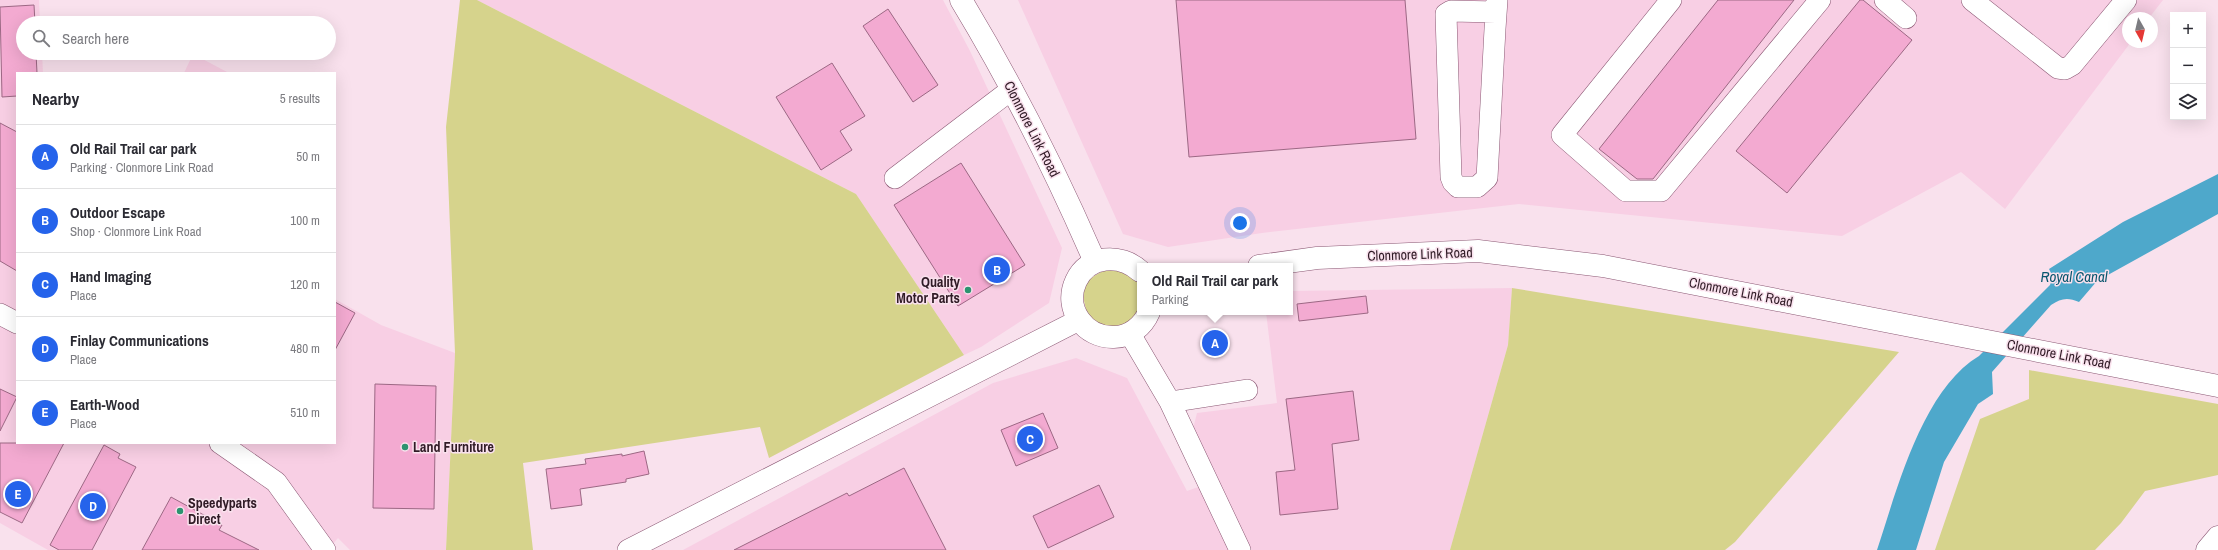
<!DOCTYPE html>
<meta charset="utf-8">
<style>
:root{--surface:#fff;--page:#f7f7f7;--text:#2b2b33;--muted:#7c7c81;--line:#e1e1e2;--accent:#2563eb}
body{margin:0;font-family:"Archivo Narrow",sans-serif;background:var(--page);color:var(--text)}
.controls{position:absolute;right:12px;top:12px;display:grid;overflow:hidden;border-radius:0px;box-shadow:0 4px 16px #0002}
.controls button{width:36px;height:36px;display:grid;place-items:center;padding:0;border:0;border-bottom:1px solid var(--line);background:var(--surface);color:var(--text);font:20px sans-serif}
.compass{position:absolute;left:2122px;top:12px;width:36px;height:36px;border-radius:50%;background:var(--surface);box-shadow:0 4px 16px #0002;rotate:172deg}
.you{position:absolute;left:1240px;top:223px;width:14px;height:14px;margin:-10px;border:3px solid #fff;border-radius:50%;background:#1a73e8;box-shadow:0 0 0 6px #1a73e833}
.badge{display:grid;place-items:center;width:26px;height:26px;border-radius:50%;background:var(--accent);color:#fff;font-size:13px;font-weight:700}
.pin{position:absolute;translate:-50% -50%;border:2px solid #fff;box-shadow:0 1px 4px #0006}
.popup{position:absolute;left:1137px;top:263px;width:156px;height:52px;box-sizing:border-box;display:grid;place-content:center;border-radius:0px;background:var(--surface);filter:drop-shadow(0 1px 3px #0005);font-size:13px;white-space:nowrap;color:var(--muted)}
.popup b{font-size:15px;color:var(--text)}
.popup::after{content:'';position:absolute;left:50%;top:100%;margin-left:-8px;border:8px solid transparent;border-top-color:var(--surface)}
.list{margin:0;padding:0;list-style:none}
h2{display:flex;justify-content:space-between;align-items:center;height:52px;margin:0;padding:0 16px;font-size:17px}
h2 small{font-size:13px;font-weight:400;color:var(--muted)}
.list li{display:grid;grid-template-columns:26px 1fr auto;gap:12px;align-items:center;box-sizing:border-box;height:64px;padding:0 16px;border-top:1px solid var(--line)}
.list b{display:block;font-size:15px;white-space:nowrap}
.list p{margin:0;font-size:13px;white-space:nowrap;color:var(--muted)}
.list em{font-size:13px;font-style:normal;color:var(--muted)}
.icon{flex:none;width:22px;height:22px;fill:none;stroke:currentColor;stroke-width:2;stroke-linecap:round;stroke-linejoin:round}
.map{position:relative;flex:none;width:2218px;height:550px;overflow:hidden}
.search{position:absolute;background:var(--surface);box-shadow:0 4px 16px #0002;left:16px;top:16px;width:320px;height:44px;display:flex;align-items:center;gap:10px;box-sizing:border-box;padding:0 14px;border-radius:22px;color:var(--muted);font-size:15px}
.panel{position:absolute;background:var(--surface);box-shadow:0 4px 16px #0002;left:16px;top:72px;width:320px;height:372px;border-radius:0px}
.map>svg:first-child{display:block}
.built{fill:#f8cfe4}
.green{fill:#d6d38c}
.water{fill:#4ea8cb}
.building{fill:#f3aad1;stroke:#9c6884}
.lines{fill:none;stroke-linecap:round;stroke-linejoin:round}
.minor-casing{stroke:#8b5874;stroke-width:22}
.major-casing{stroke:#8b5874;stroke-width:23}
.minor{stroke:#fff;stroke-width:21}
.major{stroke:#fff;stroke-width:22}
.poi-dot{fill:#2c9370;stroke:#f9e1ed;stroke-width:1.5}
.labels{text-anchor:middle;stroke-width:3;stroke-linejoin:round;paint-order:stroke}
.street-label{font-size:14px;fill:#301b26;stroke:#f9e1ed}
.poi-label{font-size:14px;font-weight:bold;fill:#301b26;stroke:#f9e1ed;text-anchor:start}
.water-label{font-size:15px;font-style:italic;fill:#09566e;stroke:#f9e1ed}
</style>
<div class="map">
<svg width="2218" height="550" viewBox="0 0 2218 550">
<rect width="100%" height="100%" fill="#f9e1ed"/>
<path class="built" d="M 0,0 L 39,0 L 40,23 L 23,23 L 23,53 L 42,53 L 43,73 L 17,73 L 17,443 L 335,443 L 335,299 L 381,325 L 455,353 L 446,550 L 350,550 L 338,538 L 328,550 L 48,550 L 0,523 Z
M 477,0 L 943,0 L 970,51 L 1062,248 L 1049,303 L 981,347 L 964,355 L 856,194 Z
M 1018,0 L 2163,0 L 2149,18 L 2128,18 L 2128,42 L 2131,42 L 2005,209 L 1961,172 L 1842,236 L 1519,204 L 1262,233 L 1168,247 L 1123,234 Z
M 193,54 L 229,73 L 184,73 Z
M 1512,288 L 1508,345 L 1450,550 L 683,550 L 993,383 L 1076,358 L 1127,378 L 1187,491 L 1215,481 L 1191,437 L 1197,413 L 1277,403 L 1266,312 L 1290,312 L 1290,291 Z"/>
<path class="green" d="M 460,0 L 477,0 L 856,194 L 964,355 L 769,458 L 760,427 L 523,463 L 533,550 L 446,550 L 455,353 L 446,127 Z
M 1109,268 C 1141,279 1140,277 1140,311 L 1126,325 L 1105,328 L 1088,316 C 1079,287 1082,281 1109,268 Z
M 1512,288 L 1899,352 L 1735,542 L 1725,550 L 1450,550 L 1508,345 Z
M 2029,370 L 2218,404 L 2218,475 L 2145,491 L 2121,523 L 2095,550 L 1935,550 L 1980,419 L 2029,399 Z"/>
<path class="water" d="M 2218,174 L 2218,214 L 2097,281 L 2079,302 C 2068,297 2061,298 2051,305 L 1992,372 L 1993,394 L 1978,404 L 1944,462 L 1916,550 L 1877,550 C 1897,490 1922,390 1979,356 L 2050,285 L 2053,277 L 2049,269 L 2123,222 Z"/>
<path class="building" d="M 1176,0 L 1405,0 L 1416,139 L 1189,157 Z
M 1718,0 L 1794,0 L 1653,179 L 1637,179 L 1599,149 Z
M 1860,0 L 1863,0 L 1912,40 L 1787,193 L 1736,151 Z
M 34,5 L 35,23 L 23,23 L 23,53 L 36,53 L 37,73 L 17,73 L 17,96 L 2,97 L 0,7 Z
M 888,9 L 938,85 L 913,102 L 863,26 Z
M 832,63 L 865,116 L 840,131 L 852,150 L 821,170 L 776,97 Z
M 0,123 L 17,132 L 17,271 L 0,261 Z
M 961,163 L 1025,265 L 958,306 L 894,205 Z
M 1366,296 L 1368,313 L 1299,321 L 1297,304 Z
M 335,302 L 355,313 L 335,350 Z
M 375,384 L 436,386 L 434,509 L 373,508 Z
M 0,389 L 17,397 L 0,431 Z
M 1353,391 L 1359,440 L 1332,444 L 1338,509 L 1280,515 L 1276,472 L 1295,470 L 1286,399 Z
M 1043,413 L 1058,448 L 1016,466 L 1001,430 Z
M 0,443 L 64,443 L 22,523 L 0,512 Z
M 104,445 L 120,454 L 118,458 L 136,467 L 92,550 L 59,550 L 50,545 Z
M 644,451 L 649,474 L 626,479 L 626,482 L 580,489 L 582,505 L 551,509 L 546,469 L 586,464 L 585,459 L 622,454 L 622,456 Z
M 904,468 L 946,550 L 734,550 L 847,493 L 849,496 Z
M 1099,485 L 1114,517 L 1048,548 L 1033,516 Z
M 171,497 L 222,525 L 219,530 L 259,550 L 142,550 Z"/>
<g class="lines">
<g class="minor-casing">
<path id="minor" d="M 1671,0 L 1562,135 L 1626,191 L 1661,191 L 1820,0
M 1885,0 L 1906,18
M 1972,0 L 2058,68 L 2065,69 L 2072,65 L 2126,0
M 1496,12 L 1451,11 L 1446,14 L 1451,177 L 1453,182 L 1458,187 L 1477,187 L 1487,178 L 1495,29 L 1497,0
M 895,178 L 1012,89
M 0,314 L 17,323
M 1130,334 L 1170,402 L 1240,550
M 1170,402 L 1247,390
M 220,443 L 276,482 L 325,550
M 628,550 L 1079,320"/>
</g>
<g class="major-casing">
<path id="major" d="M 961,0 C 1012,84 1056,172 1095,262
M 1259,266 L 1317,258 L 1478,251 L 1603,266 L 2218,386
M 1140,271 C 1120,253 1088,255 1076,281 C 1063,309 1085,338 1114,337 C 1130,337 1143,326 1149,312
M 2207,550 L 2218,537"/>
</g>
<use href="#minor" class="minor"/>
<use href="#major" class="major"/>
</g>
<g class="poi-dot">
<circle cx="968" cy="290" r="4"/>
<circle cx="405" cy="447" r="4"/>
<circle cx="180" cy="511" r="4"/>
</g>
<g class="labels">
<g class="street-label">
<text transform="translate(1032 129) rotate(63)" y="5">Clonmore Link Road</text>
<text transform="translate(1420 254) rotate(-2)" y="5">Clonmore Link Road</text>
<text transform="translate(1741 292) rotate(11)" y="5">Clonmore Link Road</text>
<text transform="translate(2059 354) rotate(11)" y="5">Clonmore Link Road</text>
</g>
<g class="poi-label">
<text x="960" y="287" text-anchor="end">Quality<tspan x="960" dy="16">Motor Parts</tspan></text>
<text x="413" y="452">Land Furniture</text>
<text x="188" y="508">Speedyparts<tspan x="188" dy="16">Direct</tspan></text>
</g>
<g class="water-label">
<text x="2074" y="282">Royal Canal</text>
</g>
</g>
</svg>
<div class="controls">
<button>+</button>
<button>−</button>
<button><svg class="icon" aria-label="layers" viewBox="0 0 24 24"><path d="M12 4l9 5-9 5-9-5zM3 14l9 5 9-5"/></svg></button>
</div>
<svg class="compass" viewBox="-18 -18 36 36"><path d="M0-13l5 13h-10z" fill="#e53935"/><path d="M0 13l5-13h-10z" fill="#7c7c81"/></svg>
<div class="you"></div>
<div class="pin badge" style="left:1215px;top:343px">A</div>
<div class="popup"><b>Old Rail Trail car park</b>Parking</div>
<div class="pin badge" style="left:997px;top:270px">B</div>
<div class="pin badge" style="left:1030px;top:439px">C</div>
<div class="pin badge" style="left:93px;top:506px">D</div>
<div class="pin badge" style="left:18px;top:494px">E</div>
<div class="search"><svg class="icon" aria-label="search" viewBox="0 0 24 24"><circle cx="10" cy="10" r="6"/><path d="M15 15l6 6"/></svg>Search here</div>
<section class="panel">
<h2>Nearby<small>5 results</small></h2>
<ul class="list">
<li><span class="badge">A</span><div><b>Old Rail Trail car park</b><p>Parking · Clonmore Link Road</p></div><em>50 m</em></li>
<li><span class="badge">B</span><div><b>Outdoor Escape</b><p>Shop · Clonmore Link Road</p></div><em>100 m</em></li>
<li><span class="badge">C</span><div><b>Hand Imaging</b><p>Place</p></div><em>120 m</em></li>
<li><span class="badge">D</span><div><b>Finlay Communications</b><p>Place</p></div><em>480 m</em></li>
<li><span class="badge">E</span><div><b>Earth-Wood</b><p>Place</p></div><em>510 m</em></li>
</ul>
</section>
</div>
